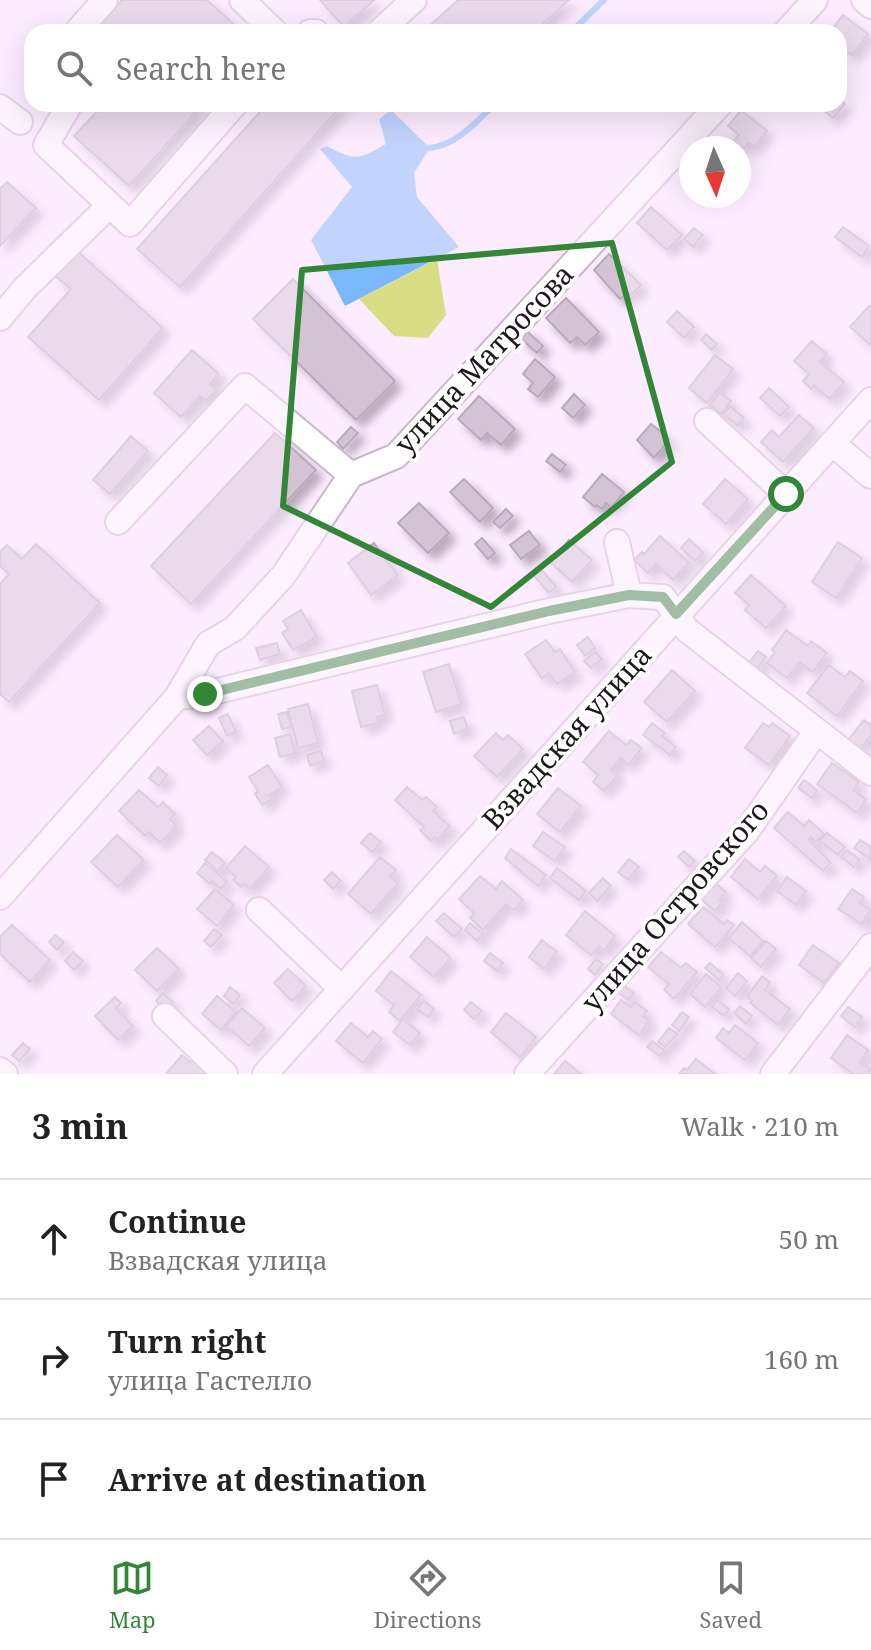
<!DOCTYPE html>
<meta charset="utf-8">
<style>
:root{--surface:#fff;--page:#f6f6f6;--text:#222;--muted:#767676;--line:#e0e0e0;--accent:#318735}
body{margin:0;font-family:"Noto Serif",serif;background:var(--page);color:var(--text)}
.compass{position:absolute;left:679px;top:136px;width:72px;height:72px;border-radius:50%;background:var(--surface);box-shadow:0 8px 32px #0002;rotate:177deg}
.stop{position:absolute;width:24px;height:24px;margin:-18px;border:6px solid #318735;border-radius:50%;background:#fff}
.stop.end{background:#318735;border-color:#fff;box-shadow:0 2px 8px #0008}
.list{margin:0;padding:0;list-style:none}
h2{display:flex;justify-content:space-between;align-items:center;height:104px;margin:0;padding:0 32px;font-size:34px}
h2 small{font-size:26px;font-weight:400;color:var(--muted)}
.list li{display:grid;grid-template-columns:52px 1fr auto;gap:24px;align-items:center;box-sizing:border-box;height:120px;padding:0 32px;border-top:2px solid var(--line)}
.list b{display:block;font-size:30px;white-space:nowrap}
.list p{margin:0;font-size:26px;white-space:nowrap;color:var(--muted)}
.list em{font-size:26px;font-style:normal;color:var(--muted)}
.icon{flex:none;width:44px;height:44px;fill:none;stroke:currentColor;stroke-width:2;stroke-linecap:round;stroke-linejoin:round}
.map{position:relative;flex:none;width:871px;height:1074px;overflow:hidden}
.search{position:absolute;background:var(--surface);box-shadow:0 8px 32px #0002;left:24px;right:24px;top:24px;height:88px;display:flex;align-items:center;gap:20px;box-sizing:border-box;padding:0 28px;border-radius:24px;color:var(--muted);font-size:30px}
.sheet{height:464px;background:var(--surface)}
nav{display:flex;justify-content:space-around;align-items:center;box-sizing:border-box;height:112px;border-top:2px solid var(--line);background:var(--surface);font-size:22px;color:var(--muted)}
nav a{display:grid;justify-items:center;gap:4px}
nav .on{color:var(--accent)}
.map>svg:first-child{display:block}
.green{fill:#d9dd83}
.water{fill:#7ab7fb}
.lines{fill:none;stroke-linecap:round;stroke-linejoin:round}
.stream{stroke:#7ab7fb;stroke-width:6}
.building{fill:#d4c3d5;stroke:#baa9bc;stroke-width:2;filter:url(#shadow)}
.minor-casing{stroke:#c9b7ca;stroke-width:28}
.minor{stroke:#fff;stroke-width:24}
.route{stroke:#318735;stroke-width:10}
.marked{fill:none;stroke:#318735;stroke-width:6;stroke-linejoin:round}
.labels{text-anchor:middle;stroke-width:8;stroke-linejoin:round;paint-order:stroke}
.street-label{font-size:28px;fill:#1d171d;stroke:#fff}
</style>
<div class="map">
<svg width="871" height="1074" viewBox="0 0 871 1074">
<defs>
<filter id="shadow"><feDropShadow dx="7" dy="7" stdDeviation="4" flood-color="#0004"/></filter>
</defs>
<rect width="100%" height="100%" fill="#fdebff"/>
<path class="green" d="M 437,259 L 446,315 L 428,338 L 394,336 L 359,299 Z"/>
<path class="water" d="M 391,110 L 430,148 L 414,173 L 417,197 L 459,247 L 345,306 L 311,240 L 352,187 L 320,149 L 327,146 C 355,162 359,159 386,144 L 379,119 Z"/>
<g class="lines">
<path class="stream" d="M 571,32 L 604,0
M 430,148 C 457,145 476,122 495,104"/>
</g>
<path class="building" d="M 122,0 L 207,0 L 242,32 L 93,32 Z
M 320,0 L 374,0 L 344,27 Z
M 458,0 L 569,0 L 534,32 L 423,32 Z
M 843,15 L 868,34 L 852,55 L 839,45 L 839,32 L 830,32 Z
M 839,98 L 845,104 L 833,118 L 823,110 L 828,104 L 839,104 Z
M 104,104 L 203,104 L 129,186 L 74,136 Z
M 267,104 L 343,104 L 180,287 L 137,249 Z
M 741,110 L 767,131 L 754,147 L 749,143 L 744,149 L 733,141 L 739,135 L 728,126 Z
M 7,182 L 36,208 L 0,246 L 0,189 Z
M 651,207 L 682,235 L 667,250 L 637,223 Z
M 843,227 L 869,246 L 862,257 L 835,237 Z
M 694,228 L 703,235 L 693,247 L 684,239 Z
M 76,250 L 163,328 L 99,400 L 28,337 L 71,289 L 54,275 Z
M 609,254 L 641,285 L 631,295 L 628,292 L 620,299 L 594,270 Z
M 293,279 L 395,381 L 356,420 L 253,319 Z
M 566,298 L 599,332 L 585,345 L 577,337 L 570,343 L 546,318 Z
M 869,306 L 871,307 L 871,345 L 850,327 Z
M 677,311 L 694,327 L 684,338 L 667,322 Z
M 526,330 L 543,346 L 537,353 L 519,337 Z
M 706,334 L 717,344 L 712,350 L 701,340 Z
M 812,341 L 827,354 L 820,362 L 844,382 L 830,399 L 814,386 L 811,389 L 803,381 L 809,374 L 794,361 Z
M 192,350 L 219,374 L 210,384 L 217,390 L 206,401 L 200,396 L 181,417 L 154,393 Z
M 715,355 L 733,369 L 707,403 L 689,388 Z
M 535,359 L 555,377 L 538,397 L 528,389 L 533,383 L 523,374 Z
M 769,388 L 789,407 L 780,416 L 760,398 Z
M 720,393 L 731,401 L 721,414 L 710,405 Z
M 574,394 L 585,405 L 573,418 L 562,408 Z
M 479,396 L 515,429 L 501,445 L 487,433 L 481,440 L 458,419 Z
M 730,406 L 744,418 L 738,426 L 723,414 Z
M 799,415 L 814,428 L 783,462 L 761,442 L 772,430 L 779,437 Z
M 651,424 L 670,439 L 654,458 L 637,440 Z
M 351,427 L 358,433 L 343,449 L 337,442 Z
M 275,433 L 316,470 L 191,604 L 151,566 Z
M 131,436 L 148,451 L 110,494 L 93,480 Z
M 552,454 L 566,465 L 560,472 L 546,461 Z
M 602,474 L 624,492 L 611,508 L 606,503 L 602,509 L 597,505 L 595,507 L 583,497 Z
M 464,479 L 493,508 L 480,522 L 450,492 Z
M 725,479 L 748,499 L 726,524 L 703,504 Z
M 419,503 L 449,533 L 428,553 L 398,523 Z
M 506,509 L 513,516 L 500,528 L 493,522 Z
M 529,531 L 540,545 L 521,559 L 510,545 Z
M 660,536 L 689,563 L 673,580 L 656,564 L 648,573 L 634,560 L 642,552 L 644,554 Z
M 482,538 L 495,553 L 488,559 L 475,544 Z
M 689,539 L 703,552 L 695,561 L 681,548 Z
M 569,540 L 592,560 L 572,582 L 550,562 Z
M 838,542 L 862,558 L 836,598 L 812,582 Z
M 374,543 L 398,575 L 371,595 L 348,563 Z
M 36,544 L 100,603 L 9,702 L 0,694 L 0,584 L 9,574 L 0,566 L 0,552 L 7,545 L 22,559 Z
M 542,570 L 556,587 L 549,593 L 534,576 Z
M 751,575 L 786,606 L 766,628 L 745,610 L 749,605 L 735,593 Z
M 301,610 L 317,637 L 293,650 L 282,633 L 288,629 L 283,621 Z
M 786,630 L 808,646 L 811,641 L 827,653 L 813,672 L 799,662 L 787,678 L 767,663 L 775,652 L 772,650 Z
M 588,637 L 595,648 L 585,656 L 577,645 Z
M 546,640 L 555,652 L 560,649 L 575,672 L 557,684 L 549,673 L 542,679 L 525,654 Z
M 277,643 L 280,654 L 260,660 L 256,648 Z
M 758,651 L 766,657 L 756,670 L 748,664 Z
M 595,652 L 602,659 L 591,668 L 584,661 Z
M 449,664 L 461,704 L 436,712 L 423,672 Z
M 829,665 L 845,677 L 850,671 L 863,681 L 837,716 L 807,693 Z
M 672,670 L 695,691 L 667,722 L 644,702 Z
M 377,685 L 385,715 L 377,717 L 378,723 L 361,727 L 352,691 Z
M 308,704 L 318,743 L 298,748 L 288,709 Z
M 287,712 L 291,727 L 282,729 L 278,714 Z
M 228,714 L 236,732 L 227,736 L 219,718 Z
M 464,717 L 468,729 L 454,734 L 450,721 Z
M 864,720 L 871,725 L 871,735 L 860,749 L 848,740 Z
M 652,723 L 665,733 L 662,736 L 676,747 L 670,755 L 643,735 Z
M 763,723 L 769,727 L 772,723 L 790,736 L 769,765 L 745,748 Z
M 209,726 L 223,741 L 207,755 L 193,740 Z
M 609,731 L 626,745 L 631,740 L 642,748 L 628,765 L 621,758 L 611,770 L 617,776 L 604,791 L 593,782 L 598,775 L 583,762 Z
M 496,733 L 503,740 L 508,735 L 523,749 L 497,777 L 474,756 Z
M 290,734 L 295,753 L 280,757 L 275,738 Z
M 321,751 L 324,761 L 310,766 L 307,755 Z
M 832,763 L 859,782 L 853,790 L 866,799 L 857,813 L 817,784 Z
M 268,765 L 282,787 L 269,795 L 272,799 L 262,805 L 255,794 L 258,791 L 249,777 Z
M 158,767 L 167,775 L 159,786 L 149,778 Z
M 804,780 L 817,790 L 812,798 L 798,788 Z
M 407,787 L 422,800 L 426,797 L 437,807 L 433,811 L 450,826 L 437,840 L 435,837 L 431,841 L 420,830 L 424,827 L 395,800 Z
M 558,788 L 581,806 L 560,832 L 537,814 Z
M 139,790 L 158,807 L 163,802 L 175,814 L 170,819 L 177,826 L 160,843 L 149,832 L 145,836 L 119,811 Z
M 788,812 L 804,826 L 809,820 L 824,834 L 816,842 L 811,837 L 809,840 L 831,863 L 823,871 L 774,828 Z
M 543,832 L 565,847 L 555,861 L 533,846 Z
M 370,833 L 381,842 L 372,852 L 361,843 Z
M 827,833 L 845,847 L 838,855 L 820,841 Z
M 117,835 L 144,860 L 118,887 L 91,862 Z
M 860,840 L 871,847 L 870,859 L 854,848 Z
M 245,846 L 269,867 L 250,889 L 244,883 L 241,887 L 233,880 L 236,877 L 226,868 Z
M 511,849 L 546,875 L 538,886 L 505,858 Z
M 847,850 L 860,860 L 854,867 L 841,857 Z
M 684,851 L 695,861 L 689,867 L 678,857 Z
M 212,852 L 225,863 L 218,871 L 205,860 Z
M 380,857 L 396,870 L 390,876 L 398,883 L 371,914 L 348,894 Z
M 629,859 L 639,867 L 628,880 L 618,872 Z
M 745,859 L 760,872 L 765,866 L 777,876 L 758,899 L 731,877 Z
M 205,863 L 227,882 L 221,889 L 212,881 L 210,884 L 197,873 Z
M 557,868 L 586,891 L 579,900 L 550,878 Z
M 332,872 L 341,881 L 333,889 L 324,880 Z
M 480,876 L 496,889 L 502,881 L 523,900 L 514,910 L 506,904 L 483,930 L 470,918 L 474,913 L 459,899 Z
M 787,877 L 806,891 L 796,905 L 777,891 Z
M 603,878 L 611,886 L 597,901 L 589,893 Z
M 714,882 L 726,892 L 720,900 L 723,902 L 715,911 L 700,899 Z
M 215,889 L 234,905 L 217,926 L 197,909 Z
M 852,889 L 864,897 L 860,903 L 871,910 L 862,924 L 838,909 Z
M 703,907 L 724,924 L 727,920 L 734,925 L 715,947 L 688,924 Z
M 585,911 L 615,936 L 604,950 L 599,946 L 591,955 L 566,935 Z
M 444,913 L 462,929 L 454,937 L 436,921 Z
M 742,922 L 763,941 L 750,956 L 729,938 Z
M 470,923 L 483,934 L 477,941 L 465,930 Z
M 12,925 L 50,960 L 30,982 L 0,954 L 0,937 Z
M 214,929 L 222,935 L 211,947 L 204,941 Z
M 55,935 L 64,942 L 57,950 L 49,942 Z
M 427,937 L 451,958 L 434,977 L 410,957 Z
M 542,940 L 557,952 L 544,969 L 529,957 Z
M 766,941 L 776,949 L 761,967 L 751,958 Z
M 813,945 L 839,963 L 824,983 L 799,965 Z
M 157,948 L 179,969 L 157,991 L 135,970 Z
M 73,952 L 83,961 L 74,970 L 65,961 Z
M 661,952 L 681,968 L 686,963 L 697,972 L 674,999 L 664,990 L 669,984 L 648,967 Z
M 490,953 L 503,963 L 497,971 L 484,961 Z
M 596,959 L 603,964 L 595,975 L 588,969 Z
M 710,963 L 723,974 L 719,980 L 705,968 Z
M 288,969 L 306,986 L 292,1001 L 274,983 Z
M 391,971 L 421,995 L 400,1021 L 389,1012 L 394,1005 L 376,991 Z
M 738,973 L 747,981 L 735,996 L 726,988 Z
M 706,974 L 721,987 L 705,1007 L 690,994 Z
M 762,976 L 770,982 L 765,990 L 790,1009 L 778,1025 L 750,1003 L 752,1001 L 747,997 Z
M 621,983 L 634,993 L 628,1000 L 616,991 Z
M 230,987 L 240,995 L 233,1004 L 224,996 Z
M 163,993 L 173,1002 L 166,1010 L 156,1001 Z
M 217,996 L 236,1012 L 221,1030 L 202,1014 Z
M 115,997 L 121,1003 L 116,1008 L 133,1026 L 118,1040 L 95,1016 Z
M 621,1000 L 631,1007 L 635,1002 L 647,1011 L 643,1016 L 649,1021 L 639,1035 L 611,1014 Z
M 717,1000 L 729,1009 L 724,1016 L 712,1007 Z
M 424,1001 L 434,1009 L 428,1017 L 417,1009 Z
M 471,1002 L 482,1011 L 474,1019 L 464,1010 Z
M 740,1006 L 752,1016 L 746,1024 L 734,1013 Z
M 848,1007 L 862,1017 L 855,1027 L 841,1016 Z
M 242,1008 L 265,1028 L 249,1046 L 226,1026 Z
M 682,1012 L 689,1017 L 679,1031 L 672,1025 Z
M 506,1013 L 536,1037 L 520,1057 L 491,1032 Z
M 403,1019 L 420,1033 L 410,1045 L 393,1032 Z
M 351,1023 L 368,1037 L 373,1031 L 382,1039 L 363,1063 L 336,1041 Z
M 735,1025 L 758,1043 L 745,1060 L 716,1038 L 723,1028 L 729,1033 Z
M 669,1028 L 678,1034 L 665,1047 L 658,1042 Z
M 847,1035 L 868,1050 L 860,1062 L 870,1069 L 867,1074 L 853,1074 L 831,1058 Z
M 652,1041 L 664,1050 L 660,1056 L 647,1047 Z
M 23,1043 L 30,1049 L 19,1061 L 12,1055 Z
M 182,1055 L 190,1062 L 195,1057 L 212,1074 L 166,1074 Z
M 696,1059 L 715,1074 L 679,1074 L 684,1068 L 687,1070 Z
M 565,1061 L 581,1074 L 554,1074 Z"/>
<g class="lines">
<g class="minor-casing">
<path id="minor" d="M 242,0 L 275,32
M 864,0 L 871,6
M 81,32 L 79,29 L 105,0
M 310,32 L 316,32
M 379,32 L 414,0
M 786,32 L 815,0
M 70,104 L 46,145 L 130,224 L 235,104
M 0,107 L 20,122
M 0,318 L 25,288 L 110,205
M 707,421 L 786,494
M 832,443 L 871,476
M 118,522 L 245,386 L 351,475
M 617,542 L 629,595
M 177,697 L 205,694 L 549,611 L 629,595 L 663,597 L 687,630 L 871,773
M 0,897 L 177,697 L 208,644 L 235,628 L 283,576 L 351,475 L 396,456 L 720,104
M 259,910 L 342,989
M 165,1016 L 225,1074
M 0,1070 L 5,1074
M 265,1074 L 871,400
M 527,1074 L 747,831 L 816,732
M 773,1074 L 871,946"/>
</g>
<use href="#minor" class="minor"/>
</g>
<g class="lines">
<path class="route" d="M 205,694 L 549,611 L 629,595 L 663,597 L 676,614 L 786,494"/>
</g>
<path d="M0 0H871V1074H0ZM 612,243 L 672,462 L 491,607 L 283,506 L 302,270 Z" fill="#fdebff" fill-opacity=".55" fill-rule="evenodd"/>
<path class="marked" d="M 612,243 L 672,462 L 491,607 L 283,506 L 302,270 Z"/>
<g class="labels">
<g class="street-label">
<text transform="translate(484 359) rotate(-47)" y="10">улица Матросова</text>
<text transform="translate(567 737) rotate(-48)" y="10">Взвадская улица</text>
<text transform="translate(675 906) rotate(-49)" y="10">улица Островского</text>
</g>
</g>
</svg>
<svg class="compass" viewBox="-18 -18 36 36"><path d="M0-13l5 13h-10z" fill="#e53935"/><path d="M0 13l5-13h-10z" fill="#767676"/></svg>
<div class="stop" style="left:786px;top:494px"></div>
<div class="stop end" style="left:205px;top:694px"></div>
<div class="search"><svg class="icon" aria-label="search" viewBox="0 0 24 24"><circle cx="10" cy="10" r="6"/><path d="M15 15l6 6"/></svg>Search here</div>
</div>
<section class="sheet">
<h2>3 min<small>Walk · 210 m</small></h2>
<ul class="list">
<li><svg class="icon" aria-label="ahead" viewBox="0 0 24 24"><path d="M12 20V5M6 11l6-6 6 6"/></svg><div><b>Continue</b><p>Взвадская улица</p></div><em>50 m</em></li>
<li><svg class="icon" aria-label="right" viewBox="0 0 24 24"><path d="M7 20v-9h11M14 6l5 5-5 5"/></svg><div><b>Turn right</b><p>улица Гастелло</p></div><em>160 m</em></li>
<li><svg class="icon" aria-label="arrive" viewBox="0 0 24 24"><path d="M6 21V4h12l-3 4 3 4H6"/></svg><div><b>Arrive at destination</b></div></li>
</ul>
</section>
<nav>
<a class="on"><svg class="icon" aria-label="map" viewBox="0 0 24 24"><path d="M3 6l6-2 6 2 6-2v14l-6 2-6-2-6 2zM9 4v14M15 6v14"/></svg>Map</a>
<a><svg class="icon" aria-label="directions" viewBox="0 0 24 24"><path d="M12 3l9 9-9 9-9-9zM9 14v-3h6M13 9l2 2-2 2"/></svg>Directions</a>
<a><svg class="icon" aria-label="saved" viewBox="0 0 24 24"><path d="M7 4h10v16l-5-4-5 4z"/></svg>Saved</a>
</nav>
